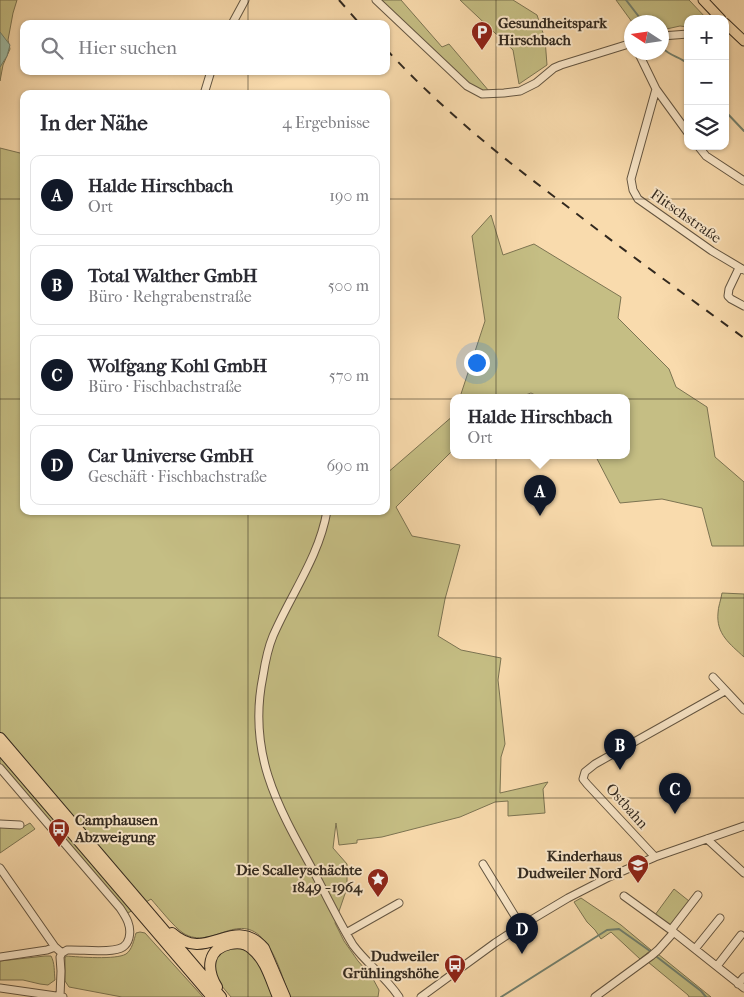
<!DOCTYPE html>
<html lang="de">
<meta charset="utf-8">
<style>
:root{--surface:#fff;--page:#f7f7f7;--text:#2b2b33;--muted:#7c7c81;--line:#e1e1e2;--accent:#111827}
body{margin:0;font-family:"IM FELL French Canon",serif;background:var(--page);color:var(--text)}
.controls{position:absolute;right:15px;top:15px;display:grid;overflow:hidden;border-radius:10px;box-shadow:0 1px 4px #0004}
.controls button{width:45px;height:45px;display:grid;place-items:center;padding:0;border:0;border-bottom:1px solid var(--line);background:var(--surface);color:var(--text);font:25px sans-serif}
.compass{position:absolute;left:624px;top:15px;width:45px;height:45px;border-radius:50%;background:var(--surface);box-shadow:0 1px 4px #0004;rotate:282deg}
.you{position:absolute;left:476px;top:362px;width:18px;height:18px;margin:-12px;border:4px solid #fff;border-radius:50%;background:#1a73e8;box-shadow:0 0 0 8px #1a73e833}
.badge{display:grid;place-items:center;width:32px;height:32px;border-radius:50%;background:var(--accent);color:#fff;font-size:16px;font-weight:700}
.pin{position:absolute;translate:-50% -41px;filter:drop-shadow(0 1px 2px #0008)}
.pin::after{content:'';position:absolute;top:26px;width:18px;height:15px;background:inherit;clip-path:polygon(0 0,100% 0,50% 100%)}
.popup{position:absolute;left:450px;top:394px;width:180px;height:65px;box-sizing:border-box;display:grid;place-content:center;border-radius:10px;background:var(--surface);filter:drop-shadow(0 1px 4px #0005);font-size:16px;white-space:nowrap;color:var(--muted)}
.popup b{font-size:19px;color:var(--text)}
.popup::after{content:'';position:absolute;left:50%;top:100%;margin-left:-10px;border:10px solid transparent;border-top-color:var(--surface)}
.list{margin:0;padding:0;list-style:none}
h2{display:flex;justify-content:space-between;align-items:center;height:65px;margin:0;padding:0 20px;font-size:21px}
h2 small{font-size:16px;font-weight:400;color:var(--muted)}
.list li{display:grid;grid-template-columns:32px 1fr auto;gap:15px;align-items:center;box-sizing:border-box;height:80px;margin:0 10px 10px;padding:0 10px;border:1px solid var(--line);border-radius:10px}
.list b{display:block;font-size:19px;white-space:nowrap}
.list p{margin:0;font-size:16px;white-space:nowrap;color:var(--muted)}
.list em{font-size:16px;font-style:normal;color:var(--muted)}
.icon{flex:none;width:28px;height:28px;fill:none;stroke:currentColor;stroke-width:2;stroke-linecap:round;stroke-linejoin:round}
.map{position:relative;flex:none;width:744px;height:997px;overflow:hidden}
.search{position:absolute;background:var(--surface);box-shadow:0 1px 4px #0004;left:20px;top:20px;width:370px;height:55px;display:flex;align-items:center;gap:12px;box-sizing:border-box;padding:0 18px;border-radius:10px;color:var(--muted);font-size:19px}
.panel{position:absolute;background:var(--surface);box-shadow:0 1px 4px #0004;left:20px;top:90px;width:370px;height:425px;border-radius:10px}
.map>svg:first-child{display:block}
.green{fill:#c5be84;stroke:#7c7452}
.water{fill:#9fbca5;stroke:#73816f}
.lines{fill:none;stroke-linecap:round;stroke-linejoin:round}
.stream{stroke:#73816f;stroke-width:2}
.minor-casing{stroke:#645642;stroke-width:9}
.major-casing{stroke:#32291f;stroke-width:11}
.highway-casing{stroke:#32291f;stroke-width:12}
.minor{stroke:#fbe8ca;stroke-width:7}
.major{stroke:#f9dbad;stroke-width:9}
.highway{stroke:#f9dbad;stroke-width:10}
.rail{stroke:#32291f;stroke-width:2;stroke-dasharray:9 9;stroke-linecap:butt}
.grid{fill:none;stroke:#32291f;stroke-width:1;stroke-opacity:0.55}
.labels{text-anchor:middle;stroke-width:4;stroke-linejoin:round;paint-order:stroke}
.poi-label{font-size:15px;font-weight:bold;fill:#32291f;stroke:#fbe8ca;text-anchor:end}
.street-label{font-size:15px;fill:#32291f;stroke:#fbe8ca}
</style>
<div class="map">
<svg width="744" height="997" viewBox="0 0 744 997">
<rect width="100%" height="100%" fill="#f9dbad"/>
<filter id="stains"><feTurbulence type="fractalNoise" baseFrequency=".004" numOctaves="4"/><feColorMatrix values="0 0 0 0 .2 0 0 0 0 .09 0 0 0 0 .02 0 0 0 .5 -.17"/></filter>
<radialGradient id="worn" r=".72"><stop offset=".6" stop-color="#630" stop-opacity="0"/><stop offset="1" stop-color="#630" stop-opacity=".3"/></radialGradient>
<path class="green" d="M 0,0 L 17,0 L 13,13 L 8,40 L 10,49 L 3,65 L 0,81 Z
M 380,0 L 401,0 L 442,47 L 449,44 L 489,91 L 482,91 L 468,83 L 399,17 Z
M 460,0 L 513,0 L 537,15 L 545,39 L 547,65 L 519,84 L 513,50 Z
M 616,0 L 689,0 L 707,19 L 688,19 L 688,27 L 680,26 L 662,30 L 662,22 L 632,22 Z
M 0,148 L 24,154 L 24,511 L 386,511 L 386,474 L 454,415 L 454,449 L 396,507 L 412,536 L 460,545 L 445,599 L 438,636 L 461,650 L 501,658 L 498,680 L 505,744 L 501,757 L 500,793 L 548,782 L 543,789 L 545,813 L 508,816 L 508,801 L 495,802 L 460,817 L 382,837 L 357,840 L 357,843 L 339,845 L 336,823 L 333,848 L 347,864 L 347,888 L 335,923 L 344,941 L 358,961 L 372,977 L 379,990 L 378,997 L 290,997 C 283,980 278,959 267,944 C 240,906 213,952 183,933 C 174,927 159,908 151,899 L 128,913 L 0,763 Z
M 491,215 L 503,255 L 534,244 L 621,297 L 618,318 L 669,369 L 676,387 L 707,407 L 715,457 L 744,482 L 744,546 L 712,546 L 702,508 L 662,499 L 620,503 L 595,455 L 626,455 L 626,397 L 539,397 L 531,393 L 520,397 L 460,397 L 485,321 L 472,236 Z
M 722,593 L 744,594 L 744,657 C 730,644 716,634 718,613 C 718,607 721,600 722,593 Z
M 30,823 L 35,829 L 0,853 L 0,827 L 21,828 Z
M 674,889 L 689,901 L 670,926 L 655,915 Z
M 581,898 L 621,925 L 651,950 L 640,959 L 611,932 L 601,939 L 595,930 L 587,922 L 574,902 Z
M 140,932 L 145,933 L 203,997 L 122,997 L 69,987 L 65,981 L 65,958 L 66,956 C 79,957 116,960 126,954 C 132,950 134,940 136,933 Z
M 242,946 L 258,961 L 273,997 L 231,997 L 216,979 L 214,963 L 218,955 L 225,950 Z
M 658,954 L 711,997 L 689,997 L 688,995 L 648,962 Z
M 45,956 L 51,956 C 55,963 54,972 55,980 L 48,985 L 40,984 L 23,980 L 0,980 L 0,961 Z"/>
<path class="water" d="M 0,32 L 10,45 L 7,56 L 0,67 Z"/>
<g class="lines">
<path class="stream" d="M 626,0 L 643,22
M 663,48 C 669,56 681,57 688,64
M 725,111 L 744,131
M 657,957 L 701,991 L 706,997
M 501,997 L 607,930 L 619,929 L 650,951"/>
<g class="minor-casing">
<path id="minor" d="M 376,0 L 467,86 L 482,94 L 504,93 L 520,91 L 536,83 L 554,68 L 561,65 L 632,43
M 232,24 L 245,0
M 662,36 L 688,34
M 638,52 L 656,89 L 688,133
M 656,89 L 631,179 L 633,190 L 638,199 L 712,251 L 744,270
M 204,94 L 211,71
M 698,146 L 706,156 L 744,181
M 739,268 L 729,289 L 728,296 L 731,299 L 744,306
M 327,511 C 319,557 291,594 273,636 C 268,648 265,663 263,676 C 247,754 278,807 314,872 C 327,897 339,922 353,945 C 367,964 386,977 399,997
M 713,677 L 744,710
M 0,768 L 120,908 C 126,917 132,926 129,938 C 128,942 126,945 123,947 C 112,954 81,949 67,950 L 62,953
M 0,824 L 20,825
M 707,839 L 744,873
M 655,857 L 587,784 L 583,779 L 585,772 L 595,764 L 725,691
M 483,864 L 521,926
M 0,868 L 55,947 L 62,953
M 624,896 L 671,930 L 744,988
M 671,930 L 698,895
M 346,933 L 399,903
M 695,949 L 720,918
M 0,957 L 47,950 L 55,947
M 717,966 L 741,935
M 738,984 L 744,977
M 0,988 L 63,997
M 60,997 L 61,971 L 60,957 L 62,953
M 421,997 L 495,943 L 521,926 L 568,898 L 609,877 L 655,857 L 744,826
M 595,997 L 651,956 L 658,950 L 674,932"/>
</g>
<g class="major-casing">
<path id="major" d="M 703,0 L 721,19
M 725,23 L 744,41"/>
</g>
<g class="highway-casing">
<path id="highway" d="M 0,738 L 221,997
M 0,749 L 212,997
M 172,933 C 207,965 233,913 264,948 L 285,997
M 217,987 C 206,969 207,949 230,944 C 239,942 246,943 252,949 C 266,960 271,981 278,997"/>
</g>
<use href="#minor" class="minor"/>
<use href="#major" class="major"/>
<use href="#highway" class="highway"/>
<path class="rail" d="M 339,0 L 360,24
M 386,49 C 439,107 501,157 564,204 C 623,250 684,294 744,338"/>
</g>
<path class="grid" d="M 248,0 L 248,24M 496,0 L 496,997M 248,71 L 248,94M 0,199 L 24,199M 386,199 L 744,199M 0,399 L 24,399M 386,399 L 744,399M 248,511 L 248,997M 0,598 L 744,598M 0,798 L 744,798"/>
<defs>
<g id="parking-pin" transform="scale(1.125)"><path d="M0 17L-7.5 6A9.5 9.5 0 1 1 7.5 6Z" fill="#8f2418" stroke="#fbe8ca"/><path d="M-3.5-5.5H1a3.5 3.5 0 0 1 0 7H-1V5.5H-3.5ZM-1-3.4V-.6H.8a1.4 1.4 0 0 0 0-2.8Z" fill="#fff"/></g>
<g id="bus-pin" transform="scale(1.125)"><path d="M0 17L-7.5 6A9.5 9.5 0 1 1 7.5 6Z" fill="#8f2418" stroke="#fbe8ca"/><path d="M-5-6H5V4H4V6H2V4H-2V6H-4V4H-5ZM-3.5-4V0h7V-4ZM-3.5 1.2v1.5H-2V1.2ZM2 1.2v1.5H3.5V1.2Z" fill="#fff"/></g>
<g id="school-pin" transform="scale(1.125)"><path d="M0 17L-7.5 6A9.5 9.5 0 1 1 7.5 6Z" fill="#8f2418" stroke="#fbe8ca"/><path d="M0-5L7-2L0 1L-7-2ZM-4 1L0 2.5L4 1V4Q0 6-4 4Z" fill="#fff"/></g>
<g id="sight-pin" transform="scale(1.125)"><path d="M0 17L-7.5 6A9.5 9.5 0 1 1 7.5 6Z" fill="#8f2418" stroke="#fbe8ca"/><path d="M0-6L1.8-2.2L6-1.7L2.9 1.2L3.7 5.4L0 3.3L-3.7 5.4L-2.9 1.2L-6-1.7L-1.8-2.2Z" fill="#fff"/></g>
</defs>
<g fill-rule="evenodd">
<use href="#parking-pin" x="482" y="32"/>
<use href="#bus-pin" x="59" y="829"/>
<use href="#school-pin" x="638" y="865"/>
<use href="#sight-pin" x="378" y="879"/>
<use href="#bus-pin" x="455" y="965"/>
</g>
<g class="labels">
<g class="poi-label">
<text x="498" y="28" text-anchor="start">Gesundheitspark<tspan x="498" dy="17">Hirschbach</tspan></text>
<text x="75" y="825" text-anchor="start">Camphausen<tspan x="75" dy="17">Abzweigung</tspan></text>
<text x="622" y="861">Kinderhaus<tspan x="622" dy="17">Dudweiler Nord</tspan></text>
<text x="362" y="875">Die Scalleyschächte<tspan x="362" dy="17">1849 - 1964</tspan></text>
<text x="439" y="961">Dudweiler<tspan x="439" dy="17">Grühlingshöhe</tspan></text>
</g>
<g class="street-label">
<text transform="translate(686 216) rotate(35)" y="5">Flitschstraße</text>
<text transform="translate(627 806) rotate(48)" y="5">Ostbahn</text>
</g>
</g>
<rect width="100%" height="100%" filter="url(#stains)"/>
<rect width="100%" height="100%" fill="url(#worn)"/>
</svg>
<div class="controls">
<button>+</button>
<button>−</button>
<button><svg class="icon" aria-label="layers" viewBox="0 0 24 24"><path d="M12 4l9 5-9 5-9-5zM3 14l9 5 9-5"/></svg></button>
</div>
<svg class="compass" viewBox="-18 -18 36 36"><path d="M0-13l5 13h-10z" fill="#e53935"/><path d="M0 13l5-13h-10z" fill="#7c7c81"/></svg>
<div class="you"></div>
<div class="pin badge" style="left:540px;top:516px">A</div>
<div class="popup"><b>Halde Hirschbach</b>Ort</div>
<div class="pin badge" style="left:620px;top:770px">B</div>
<div class="pin badge" style="left:675px;top:814px">C</div>
<div class="pin badge" style="left:522px;top:954px">D</div>
<div class="search"><svg class="icon" aria-label="search" viewBox="0 0 24 24"><circle cx="10" cy="10" r="6"/><path d="M15 15l6 6"/></svg>Hier suchen</div>
<section class="panel">
<h2>In der Nähe<small>4 Ergebnisse</small></h2>
<ul class="list">
<li><span class="badge">A</span><div><b>Halde Hirschbach</b><p>Ort</p></div><em>190 m</em></li>
<li><span class="badge">B</span><div><b>Total Walther GmbH</b><p>Büro · Rehgrabenstraße</p></div><em>500 m</em></li>
<li><span class="badge">C</span><div><b>Wolfgang Kohl GmbH</b><p>Büro · Fischbachstraße</p></div><em>570 m</em></li>
<li><span class="badge">D</span><div><b>Car Universe GmbH</b><p>Geschäft · Fischbachstraße</p></div><em>690 m</em></li>
</ul>
</section>
</div>
